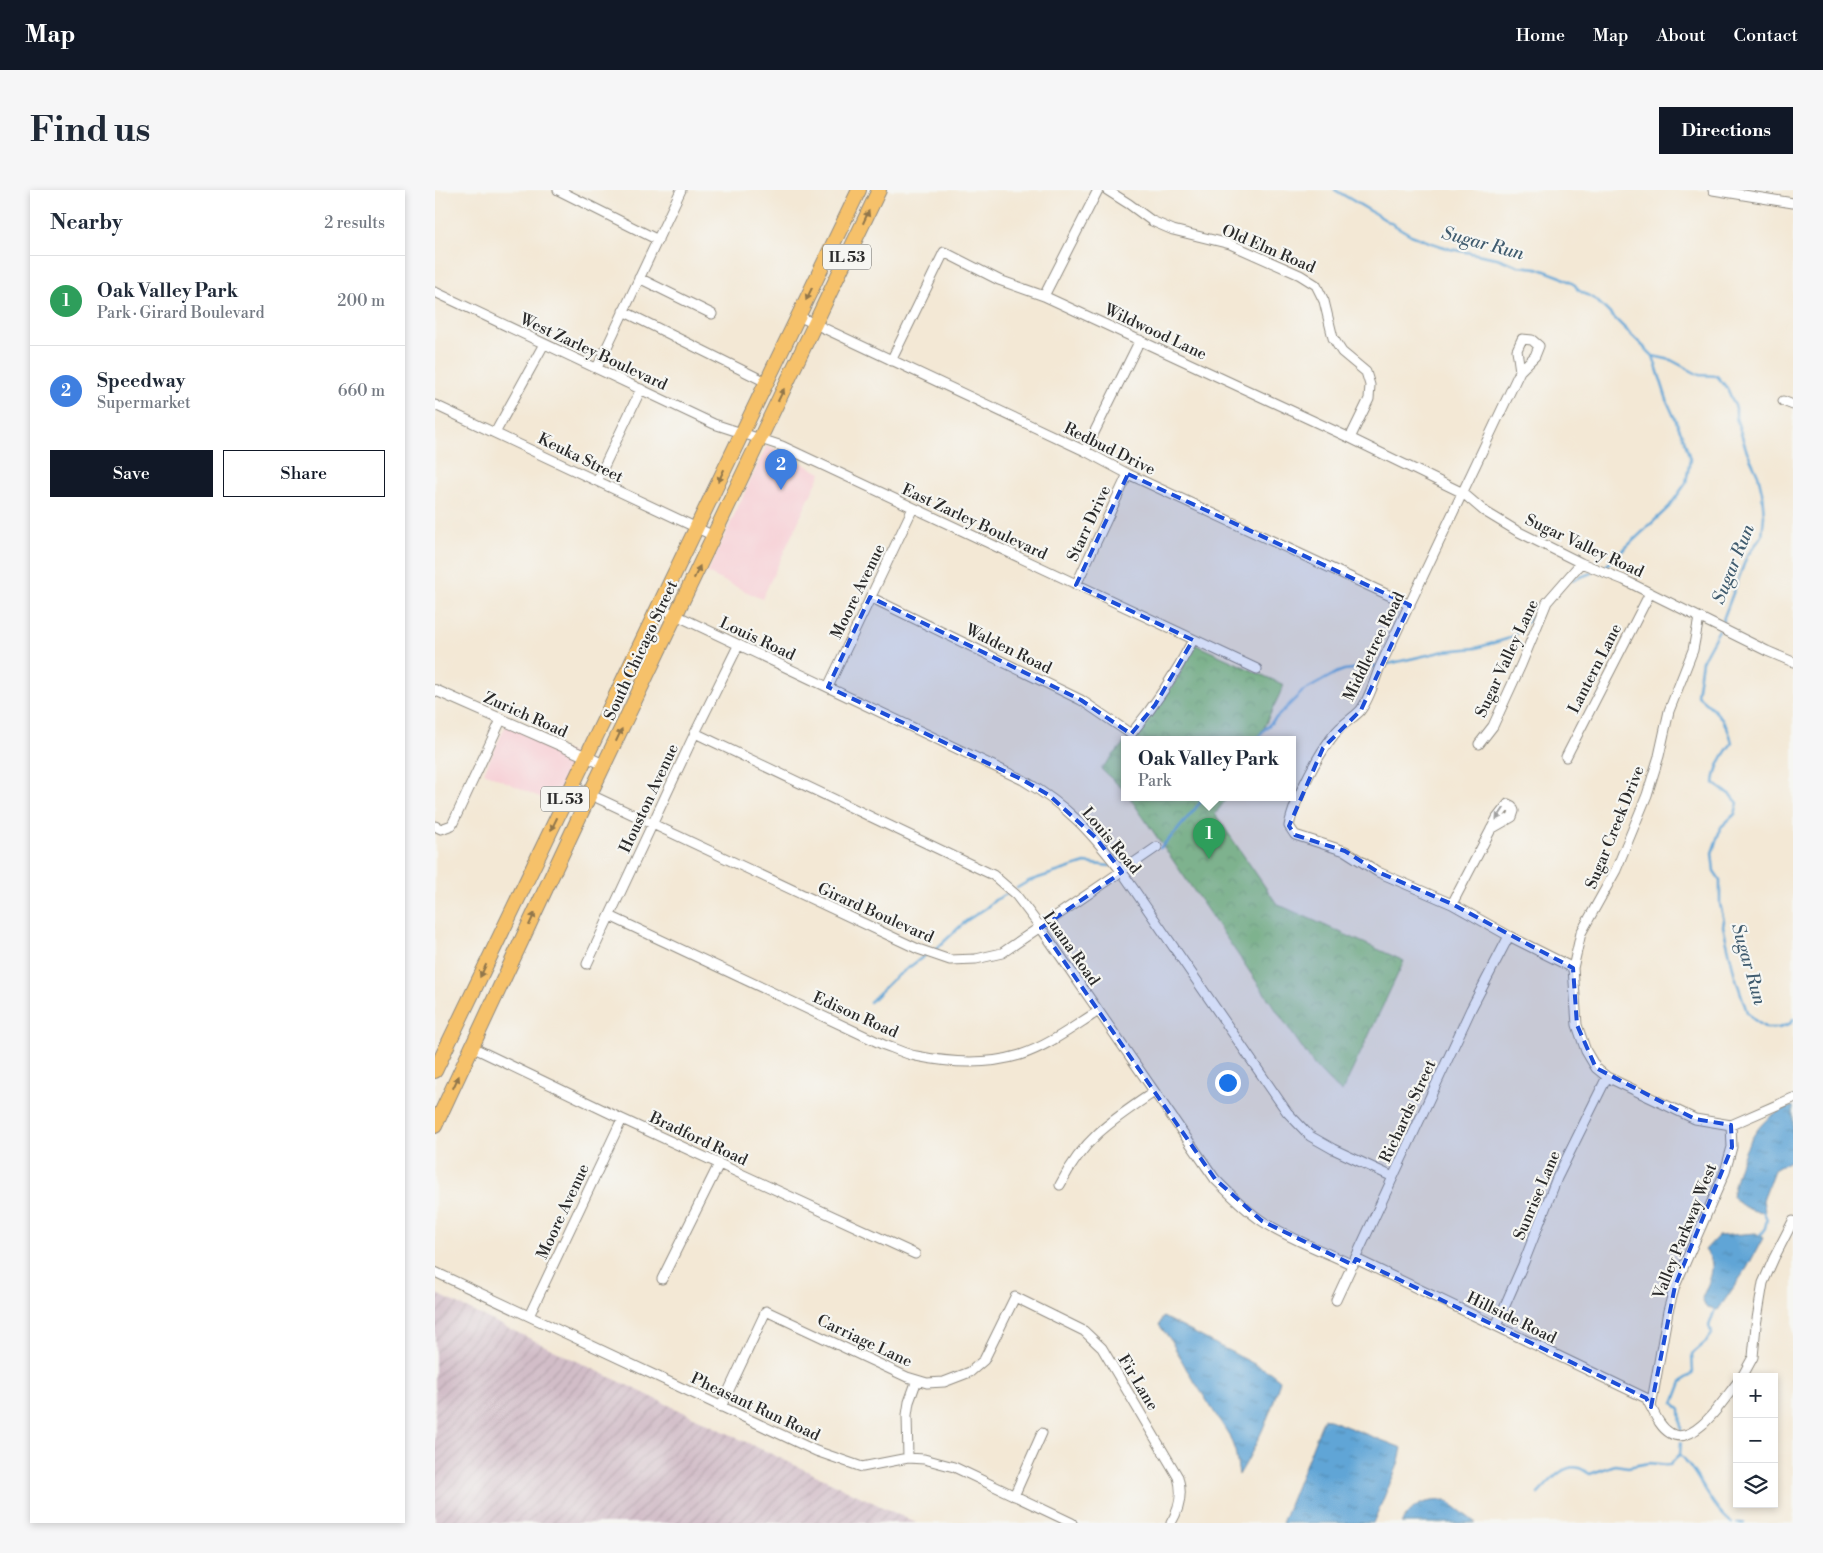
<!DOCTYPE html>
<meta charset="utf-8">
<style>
:root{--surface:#fff;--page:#f6f6f7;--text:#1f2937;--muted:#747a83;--line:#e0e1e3;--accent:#111827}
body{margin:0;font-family:"Libre Bodoni",serif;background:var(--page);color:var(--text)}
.controls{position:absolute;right:15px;bottom:15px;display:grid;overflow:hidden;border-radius:0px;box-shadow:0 2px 8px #0003}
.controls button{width:45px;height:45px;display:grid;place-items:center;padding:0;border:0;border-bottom:1px solid var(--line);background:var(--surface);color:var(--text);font:25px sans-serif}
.you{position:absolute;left:792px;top:892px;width:18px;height:18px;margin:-12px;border:4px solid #fff;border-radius:50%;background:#1a73e8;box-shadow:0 0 0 8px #1a73e833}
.badge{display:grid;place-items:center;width:32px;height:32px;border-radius:50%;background:var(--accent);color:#fff;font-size:16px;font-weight:700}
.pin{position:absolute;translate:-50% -41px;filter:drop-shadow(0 1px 2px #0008)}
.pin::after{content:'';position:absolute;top:26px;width:18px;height:15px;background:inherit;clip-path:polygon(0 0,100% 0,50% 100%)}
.popup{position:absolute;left:686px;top:546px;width:175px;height:65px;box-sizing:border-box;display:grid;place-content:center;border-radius:0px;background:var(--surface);filter:drop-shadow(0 1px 4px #0005);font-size:16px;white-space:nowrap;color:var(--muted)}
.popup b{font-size:19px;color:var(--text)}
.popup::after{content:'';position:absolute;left:50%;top:100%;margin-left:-10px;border:10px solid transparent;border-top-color:var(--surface)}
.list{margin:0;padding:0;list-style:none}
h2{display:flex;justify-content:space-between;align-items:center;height:65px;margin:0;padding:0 20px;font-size:21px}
h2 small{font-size:16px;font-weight:400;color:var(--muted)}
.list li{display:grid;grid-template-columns:32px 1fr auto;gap:15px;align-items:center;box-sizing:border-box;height:90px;padding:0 20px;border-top:1px solid var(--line)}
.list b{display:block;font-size:19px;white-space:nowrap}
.list p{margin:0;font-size:16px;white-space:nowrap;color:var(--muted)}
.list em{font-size:16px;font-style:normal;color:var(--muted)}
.actions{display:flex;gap:10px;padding:15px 20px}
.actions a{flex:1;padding:11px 0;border:1px solid var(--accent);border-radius:0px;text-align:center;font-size:18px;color:var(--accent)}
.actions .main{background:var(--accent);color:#fff}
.icon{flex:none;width:28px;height:28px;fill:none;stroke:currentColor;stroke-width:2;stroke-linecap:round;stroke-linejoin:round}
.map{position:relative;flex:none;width:1358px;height:1333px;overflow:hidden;border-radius:0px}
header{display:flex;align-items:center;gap:30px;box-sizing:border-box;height:70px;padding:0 25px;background:var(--accent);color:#fff}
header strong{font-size:24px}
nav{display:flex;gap:28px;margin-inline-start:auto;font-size:18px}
.intro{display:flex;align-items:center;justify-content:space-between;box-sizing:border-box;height:120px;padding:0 30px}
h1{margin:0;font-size:35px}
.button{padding:12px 22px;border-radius:0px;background:var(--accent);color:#fff;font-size:18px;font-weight:700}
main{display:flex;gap:30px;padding:0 30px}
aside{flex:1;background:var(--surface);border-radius:0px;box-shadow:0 2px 8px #0003}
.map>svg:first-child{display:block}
.built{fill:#f7cfd5}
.industrial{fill:url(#industrial-furrows)}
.park{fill:url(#park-crowns);stroke:#617b54}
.water{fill:url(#water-ripples);stroke:#466880}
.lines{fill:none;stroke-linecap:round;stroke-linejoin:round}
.stream{stroke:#60a5d6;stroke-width:2.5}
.minor-casing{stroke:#8f8a80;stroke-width:11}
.tertiary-casing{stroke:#8f8a80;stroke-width:12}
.primary-casing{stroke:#8f8a80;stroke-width:16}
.minor{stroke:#fff;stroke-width:9}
.tertiary{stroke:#fff;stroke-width:10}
.primary{stroke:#f6c16b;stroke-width:14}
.oneway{fill:#90764b}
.oneway2{fill:#a0a0a0}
.marked{fill:#1d4ed8;fill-opacity:0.2;stroke:#1d4ed8;stroke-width:4;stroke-dasharray:10 6;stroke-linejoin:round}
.labels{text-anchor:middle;stroke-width:4.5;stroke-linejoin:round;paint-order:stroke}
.shield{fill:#f6f6f2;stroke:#686867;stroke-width:1}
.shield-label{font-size:15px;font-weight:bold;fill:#2b2b2b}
.street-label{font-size:16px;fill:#2b2b2b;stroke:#f6f6f2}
.water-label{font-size:18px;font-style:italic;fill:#405c6f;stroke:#f6f6f2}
</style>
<header>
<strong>Map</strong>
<nav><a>Home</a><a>Map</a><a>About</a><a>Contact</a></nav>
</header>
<div class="intro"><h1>Find us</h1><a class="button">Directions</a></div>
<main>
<aside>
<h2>Nearby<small>2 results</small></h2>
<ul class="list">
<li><span class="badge" style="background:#2e9e5b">1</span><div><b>Oak Valley Park</b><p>Park · Girard Boulevard</p></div><em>200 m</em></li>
<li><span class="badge" style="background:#3f7fe0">2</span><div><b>Speedway</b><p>Supermarket</p></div><em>660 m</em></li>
</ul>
<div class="actions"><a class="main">Save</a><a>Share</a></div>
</aside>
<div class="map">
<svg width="1358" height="1333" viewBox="0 0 1358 1333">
<defs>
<pattern id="industrial-furrows" width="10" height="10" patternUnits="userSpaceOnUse" patternTransform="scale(1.25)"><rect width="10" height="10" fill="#d2bdc8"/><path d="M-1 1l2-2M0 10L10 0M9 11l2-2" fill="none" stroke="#b4a3ac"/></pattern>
<pattern id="park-crowns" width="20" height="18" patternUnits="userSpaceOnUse" patternTransform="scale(1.25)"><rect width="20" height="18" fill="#97cb7c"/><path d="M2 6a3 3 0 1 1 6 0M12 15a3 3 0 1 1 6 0" fill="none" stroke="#82ae6b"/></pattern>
<pattern id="water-ripples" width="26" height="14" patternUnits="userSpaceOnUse" patternTransform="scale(1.25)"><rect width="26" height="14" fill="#60a5d6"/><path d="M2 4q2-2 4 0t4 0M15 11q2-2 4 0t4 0" fill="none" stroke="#4f87ae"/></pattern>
</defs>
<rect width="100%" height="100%" fill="#f6f6f2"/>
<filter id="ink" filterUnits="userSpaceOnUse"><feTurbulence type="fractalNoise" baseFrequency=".02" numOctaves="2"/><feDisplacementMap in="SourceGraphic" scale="10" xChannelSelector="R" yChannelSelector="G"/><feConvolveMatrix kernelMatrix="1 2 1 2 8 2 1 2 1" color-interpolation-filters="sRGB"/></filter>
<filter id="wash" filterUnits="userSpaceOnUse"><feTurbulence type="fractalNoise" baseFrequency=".0096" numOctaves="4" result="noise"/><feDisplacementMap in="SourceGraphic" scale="20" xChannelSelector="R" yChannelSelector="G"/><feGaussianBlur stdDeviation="1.12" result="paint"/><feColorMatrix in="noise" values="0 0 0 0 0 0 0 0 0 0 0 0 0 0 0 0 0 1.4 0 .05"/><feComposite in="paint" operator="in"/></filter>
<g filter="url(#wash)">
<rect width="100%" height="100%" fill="#f3e8d5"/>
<path class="built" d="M 332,255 L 386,283 L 327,409 L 272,383 Z
M 71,535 L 148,568 L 124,616 L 49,582 Z"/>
<path class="industrial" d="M 0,1103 L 154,1177 L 481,1333 L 0,1333 Z"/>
<path class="park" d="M 759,454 L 849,495 L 823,550 L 692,550 L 724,515 L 744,486 Z
M 690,552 L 690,601 L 666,579 Z
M 695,608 L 792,608 L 780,624 L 842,714 L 969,771 L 907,902 L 893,890 L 879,875 Z"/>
<path class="water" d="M 1358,916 L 1358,969 L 1339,980 L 1328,1010 L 1330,1021 C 1319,1024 1304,1015 1297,1006 C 1302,979 1313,943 1336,926 C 1342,921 1351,919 1358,916 Z
M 1321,1043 L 1328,1048 L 1312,1078 L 1283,1120 L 1270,1116 L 1267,1108 C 1274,1091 1284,1076 1270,1060 L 1283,1046 Z
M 728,1127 L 835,1182 L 845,1190 C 838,1220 820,1259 804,1285 L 800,1261 L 794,1245 L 752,1180 L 735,1149 L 724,1135 Z
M 889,1228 L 967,1258 L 963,1275 L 938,1333 L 847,1333 Z
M 1011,1310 L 1041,1333 L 966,1333 C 980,1313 987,1311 1011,1310 Z"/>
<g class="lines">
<path class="stream" d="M 900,0 L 976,45 L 994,52 L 1015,59 L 1062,68 L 1083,76 L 1102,78 L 1126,87 L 1140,95 L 1143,100 L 1161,110 L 1218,166 L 1236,170 L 1264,185 L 1282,186 L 1292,198 L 1301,218 L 1301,228 L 1311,259 L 1323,285 L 1327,302 L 1329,326 L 1327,346 L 1312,366 L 1286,435
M 1170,377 L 1234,317 L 1251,293 L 1255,269 L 1249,249 L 1233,213 L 1218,166
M 1138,390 L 1156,383
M 1284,440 L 1267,471 L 1262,505 C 1279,519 1293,531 1297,553 C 1287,566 1280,578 1279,594 L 1297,606 L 1303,613 L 1300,624 L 1286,637 L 1277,663 L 1279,681 L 1285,690 L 1285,714 L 1289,731 L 1288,736 L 1300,786 L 1312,822 L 1318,829 L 1331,838 L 1344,838 L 1356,833 L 1358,829
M 953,474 L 1010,461 L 1041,458 L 1072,449 L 1078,446 L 1099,425 L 1108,414
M 821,550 L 829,540 L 867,502 L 901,483 L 909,480 L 943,476
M 725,658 L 740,643 L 769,608
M 582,698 L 594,691 L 650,673 L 675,676
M 498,762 L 531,731 L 551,718 L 560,710 L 574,703
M 435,812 L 457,790 L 492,764
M 1325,1045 L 1330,1038 L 1332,1029 L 1328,1021
M 1246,1241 L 1245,1220 L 1239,1213 L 1247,1192 L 1258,1182 L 1257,1164 L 1271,1152 L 1277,1144 L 1274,1136 L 1280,1119
M 1246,1252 L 1245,1264 C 1265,1285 1274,1315 1297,1333
M 1103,1304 C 1113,1294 1128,1273 1144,1278 C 1148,1279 1152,1283 1155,1284 L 1180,1275 L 1193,1277 L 1214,1273 L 1235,1275 L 1245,1264
M 1302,1333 L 1309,1333"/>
</g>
</g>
<g filter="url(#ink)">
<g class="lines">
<g class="minor-casing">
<path id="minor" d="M 123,0 L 223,50
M 672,0 L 694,14 L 717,31 L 738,40 L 795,54 L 865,85 L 881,95 L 889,111 L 898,148 L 907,162 L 931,182 L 935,195 L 934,209 L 915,248
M 1278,0 L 1358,13
M 204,88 L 277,124
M 0,102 L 279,234 L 347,256 L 822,479
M 609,106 L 663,0
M 188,121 L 331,192
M 363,126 L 650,261 L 693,284 L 975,415
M 456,171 L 509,62 L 564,90 L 609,106 L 915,248 L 1028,303 L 1049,321 L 1082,341 L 1146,373 L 1189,390 L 1332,461 L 1358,472
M 162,178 L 246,0
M 1085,181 L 1082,160 L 1087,149 L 1097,150 L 1104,156 L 1100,166 L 1085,181 L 944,479 C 939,492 934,510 925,521 C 919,527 911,532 905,538 C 886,557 859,610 854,636 L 860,645 L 910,661 L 943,682 L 1017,714 L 1074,746 L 1138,778
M 1348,211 L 1358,215
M 0,215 L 279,346
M 60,243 L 109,154
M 650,261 L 705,150
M 162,291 L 206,199
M 641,395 L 693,284
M 435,407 L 646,510 L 696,544 C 721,514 740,485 758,450
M 224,417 L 588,590 C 634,617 655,641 687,682 L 852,922 L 875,946 L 898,959 L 958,987
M 1264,428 L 1258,460 L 1234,521 L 1224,566 L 1212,605 L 1181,680 L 1146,743 L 1138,778 L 1142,835 L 1151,861 L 1161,878 L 1172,887 L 1260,929 L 1296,935 L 1358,908
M 393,497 L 478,318
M 260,543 L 558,685 L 581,705 L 606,738 L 780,989 C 795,1004 809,1019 827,1031 C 855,1049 888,1061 918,1075
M 1044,554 L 1058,536 L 1086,475 L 1112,412 L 1146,373
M 1131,567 L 1215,403
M 137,596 L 483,759 L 515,770 L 541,769 L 567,763 L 722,657
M 0,636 L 6,639 L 17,635 L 66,530
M 1017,714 L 1062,628 L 1073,614 L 1077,616 L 1079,621 L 1077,627 L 1056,639
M 175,726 L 449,855 C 459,858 470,864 481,866 C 515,873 552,875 585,865 C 613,856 638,837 662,822
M 152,774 L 260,543 L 303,456
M 37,857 L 187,929 L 480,1064
M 625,995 C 649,948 676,931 719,902
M 921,1069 L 1211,1208 C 1218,1219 1223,1236 1235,1243 C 1259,1258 1289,1209 1302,1193
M 0,1082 L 381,1261 L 427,1277 L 473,1268 L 489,1269 L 519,1277 L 637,1333
M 227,1089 L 284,974
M 901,1110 L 1036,819 L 1074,746
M 94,1126 L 187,929
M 1061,1136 L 1089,1072 L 1122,988 L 1172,887
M 1307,1187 L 1318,1167 L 1321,1135 L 1328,1093 L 1339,1068 L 1358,1031
M 286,1217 L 331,1121 L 472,1187 L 492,1193 L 509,1192 L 535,1182 L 549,1170 L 580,1107 L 649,1141 L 667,1158 L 743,1287 C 748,1304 745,1318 736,1333
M 1216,1217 L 1233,1121 L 1240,1096 L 1290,982 L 1297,957 L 1296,935
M 473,1268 L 472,1225 L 474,1212 L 482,1190
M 579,1306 L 607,1243"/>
</g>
<g class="tertiary-casing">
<path id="tertiary" d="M 0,500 L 170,575"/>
</g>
<g class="primary-casing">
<path id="primary" d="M 0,881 L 424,0
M 0,936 L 155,604 L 444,0"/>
</g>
<use href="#minor" class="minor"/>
<use href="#tertiary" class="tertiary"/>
<use href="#primary" class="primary"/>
</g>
<defs><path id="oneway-solid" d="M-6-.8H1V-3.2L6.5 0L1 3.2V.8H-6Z" transform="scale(1.25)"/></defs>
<g class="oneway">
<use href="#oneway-solid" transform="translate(431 27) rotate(-65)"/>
<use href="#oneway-solid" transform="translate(374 104) rotate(116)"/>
<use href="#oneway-solid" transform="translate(346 205) rotate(-64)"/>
<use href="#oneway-solid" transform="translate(286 286) rotate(115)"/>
<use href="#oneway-solid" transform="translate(262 382) rotate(-65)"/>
<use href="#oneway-solid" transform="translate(184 545) rotate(-65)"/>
<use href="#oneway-solid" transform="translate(119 634) rotate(116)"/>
<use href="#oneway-solid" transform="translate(97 729) rotate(-65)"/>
<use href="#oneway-solid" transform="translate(48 781) rotate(116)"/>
<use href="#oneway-solid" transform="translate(21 892) rotate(-65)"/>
</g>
<use class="oneway2" href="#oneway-solid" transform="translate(1065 624) rotate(124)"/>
</g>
<path class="marked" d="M 693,284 L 975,415 L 926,520 L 888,558 L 854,636 L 860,645 L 910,661 L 943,682 L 1017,714 L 1138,778 L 1142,835 L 1161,878 L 1260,929 L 1296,935 L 1297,957 L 1240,1096 L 1216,1217 L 1211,1208 L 921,1069 L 918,1075 L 827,1031 L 780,989 L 606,738 L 687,682 L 661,648 L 614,605 L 588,590 L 393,497 L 435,407 L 646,510 L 696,544 L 720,515 L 758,450 L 641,395 Z"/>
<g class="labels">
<g class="shield">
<rect x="388" y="54.5" width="48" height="25" rx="4"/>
<rect x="106" y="596.5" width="48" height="25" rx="4"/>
</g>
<g class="shield-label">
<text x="412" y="72">IL 53</text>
<text x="130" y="614">IL 53</text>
</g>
<g class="street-label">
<text transform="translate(834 58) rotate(23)" y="6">Old Elm Road</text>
<text transform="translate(721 141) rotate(25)" y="6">Wildwood Lane</text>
<text transform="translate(159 161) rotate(25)" y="6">West Zarley Boulevard</text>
<text transform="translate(675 258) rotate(26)" y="6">Redbud Drive</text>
<text transform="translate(146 267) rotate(26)" y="6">Keuka Street</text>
<text transform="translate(540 331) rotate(25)" y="6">East Zarley Boulevard</text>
<text transform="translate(653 333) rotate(-65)" y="6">Starr Drive</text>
<text transform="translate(1150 355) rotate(25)" y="6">Sugar Valley Road</text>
<text transform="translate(422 401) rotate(-64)" y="6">Moore Avenue</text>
<text transform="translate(323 448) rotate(25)" y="6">Louis Road</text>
<text transform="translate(938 456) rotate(-64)" y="6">Middletree Road</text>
<text transform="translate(574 458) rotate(26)" y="6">Walden Road</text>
<text transform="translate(205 460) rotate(-65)" y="6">South Chicago Street</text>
<text transform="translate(1071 468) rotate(-65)" y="6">Sugar Valley Lane</text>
<text transform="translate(1159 478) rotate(-63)" y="6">Lantern Lane</text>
<text transform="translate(91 524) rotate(24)" y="6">Zurich Road</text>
<text transform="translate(213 608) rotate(-65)" y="6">Houston Avenue</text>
<text transform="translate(1179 637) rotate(-68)" y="6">Sugar Creek Drive</text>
<text transform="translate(677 650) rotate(50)" y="6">Louis Road</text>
<text transform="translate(441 722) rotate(24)" y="6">Girard Boulevard</text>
<text transform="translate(637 758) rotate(55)" y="6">Luana Road</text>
<text transform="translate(421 824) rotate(24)" y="6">Edison Road</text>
<text transform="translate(972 921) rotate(-65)" y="6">Richards Street</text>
<text transform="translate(264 948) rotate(25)" y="6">Bradford Road</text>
<text transform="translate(1101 1005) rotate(-67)" y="6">Sunrise Lane</text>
<text transform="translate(127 1021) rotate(-65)" y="6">Moore Avenue</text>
<text transform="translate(1249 1041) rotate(-68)" y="6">Valley Parkway West</text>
<text transform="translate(1077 1127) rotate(26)" y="6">Hillside Road</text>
<text transform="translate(430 1150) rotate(25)" y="6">Carriage Lane</text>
<text transform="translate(704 1192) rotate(59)" y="6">Fir Lane</text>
<text transform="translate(321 1216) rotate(25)" y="6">Pheasant Run Road</text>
</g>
<g class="water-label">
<text transform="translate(1048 53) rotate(15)" y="6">Sugar Run</text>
<text transform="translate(1298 374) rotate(-68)" y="6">Sugar Run</text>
<text transform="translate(1314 774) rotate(74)" y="6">Sugar Run</text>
</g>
</g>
</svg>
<div class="controls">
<button>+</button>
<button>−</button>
<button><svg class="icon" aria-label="layers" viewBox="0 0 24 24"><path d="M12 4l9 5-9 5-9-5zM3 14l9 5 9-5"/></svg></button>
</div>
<div class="you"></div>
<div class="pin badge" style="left:774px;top:669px;background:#2e9e5b">1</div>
<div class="popup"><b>Oak Valley Park</b>Park</div>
<div class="pin badge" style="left:346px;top:300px;background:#3f7fe0">2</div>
</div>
</main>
